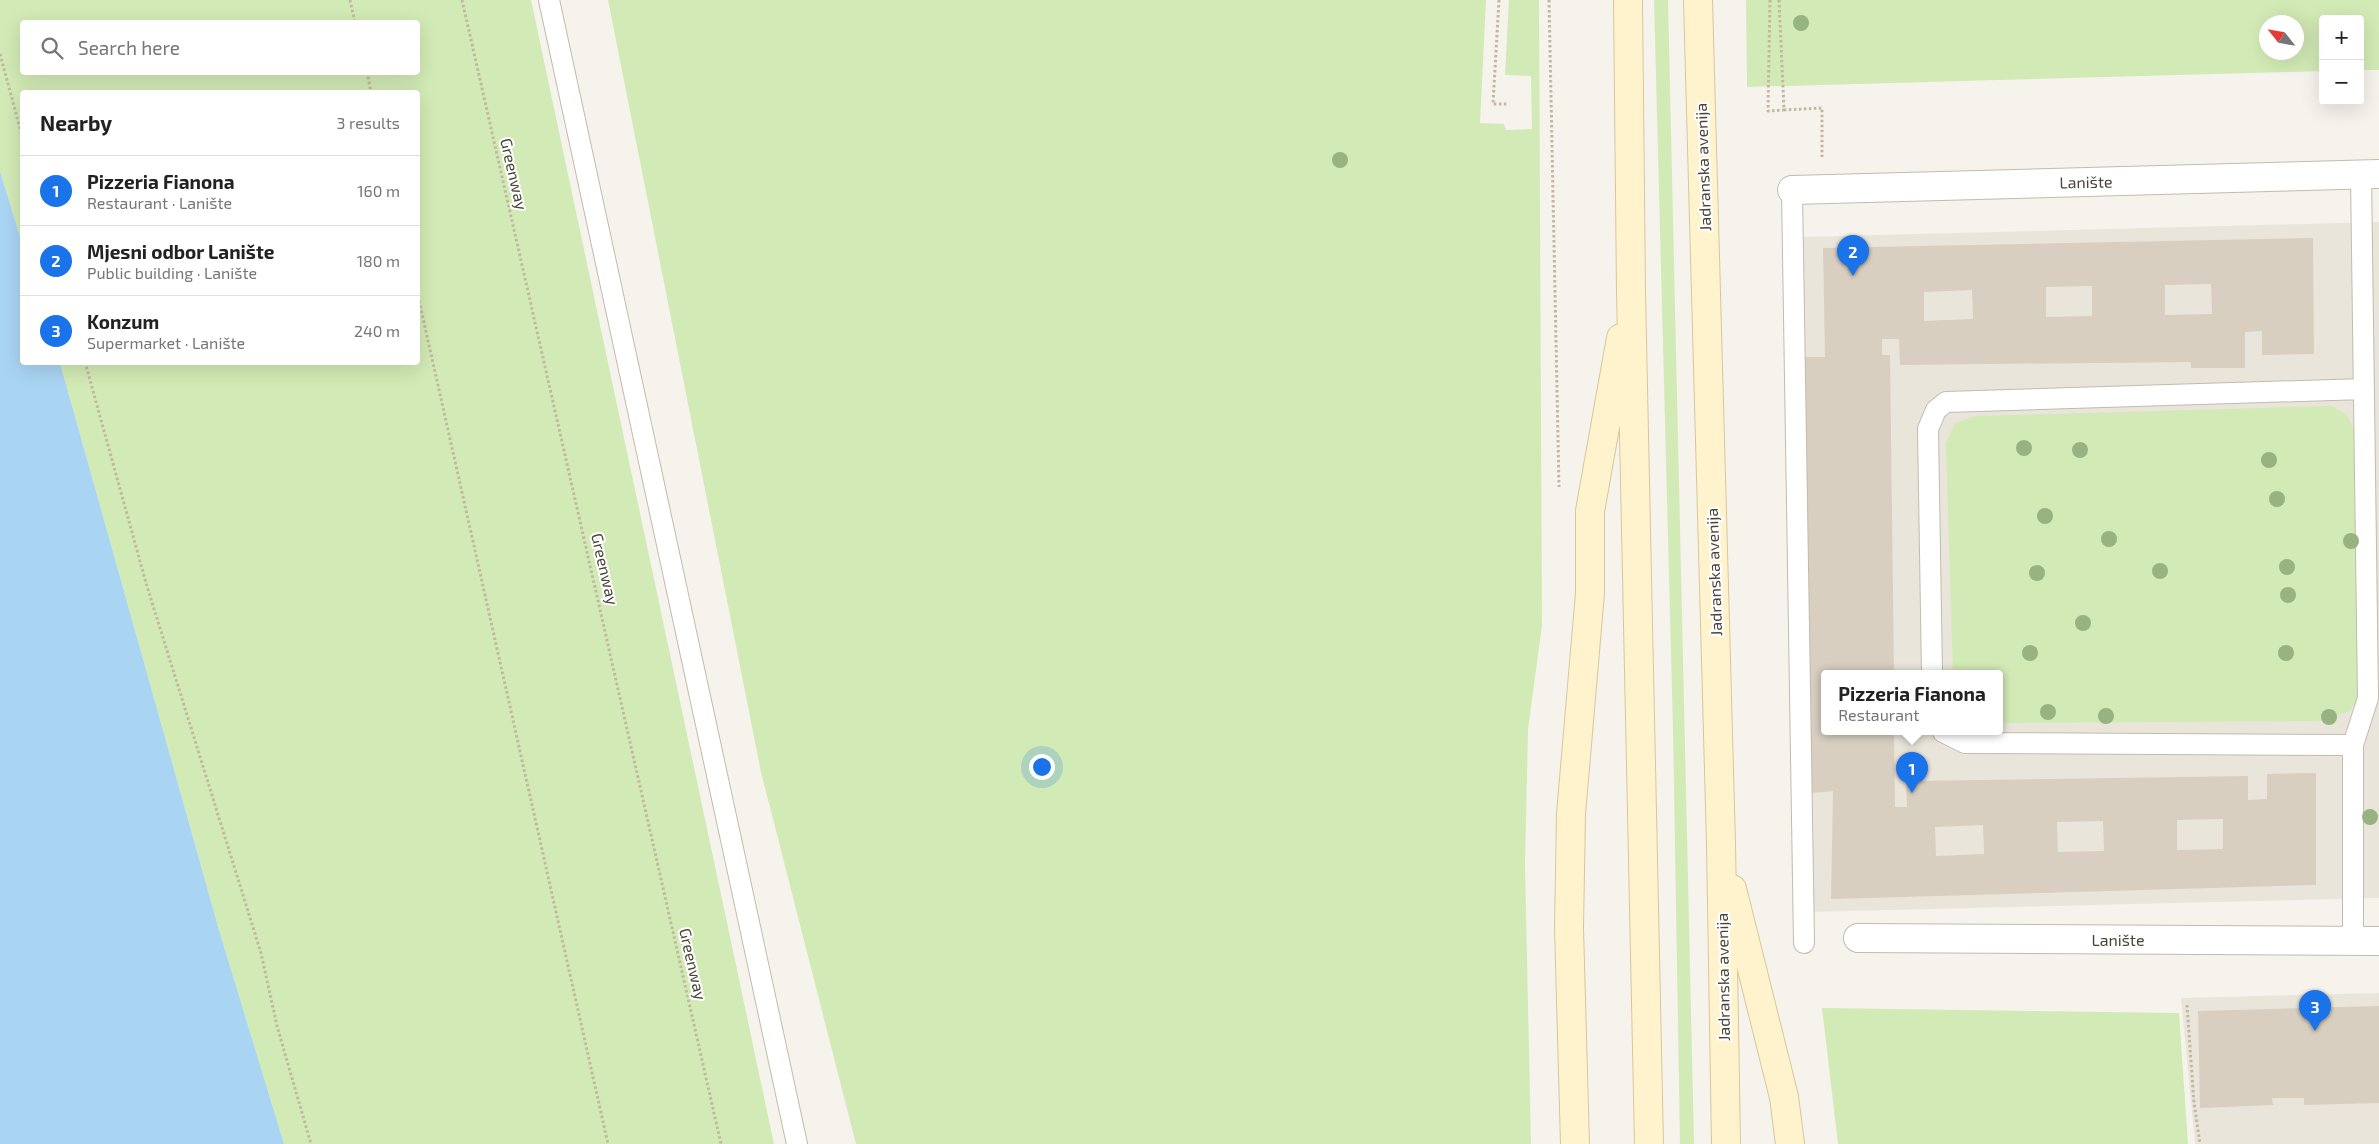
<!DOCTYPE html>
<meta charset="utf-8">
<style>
:root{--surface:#fff;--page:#f2f2f2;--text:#222;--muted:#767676;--line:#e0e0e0;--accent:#1a73e8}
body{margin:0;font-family:"Exo 2",sans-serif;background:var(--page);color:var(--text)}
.controls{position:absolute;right:15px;top:15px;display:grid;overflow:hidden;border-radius:5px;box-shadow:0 5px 20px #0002}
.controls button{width:45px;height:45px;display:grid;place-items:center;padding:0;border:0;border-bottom:1px solid var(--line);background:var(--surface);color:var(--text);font:25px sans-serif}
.compass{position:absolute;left:2259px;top:15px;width:45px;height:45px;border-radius:50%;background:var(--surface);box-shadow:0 5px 20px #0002;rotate:301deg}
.you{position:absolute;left:1041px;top:766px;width:18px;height:18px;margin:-12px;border:4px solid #fff;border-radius:50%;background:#1a73e8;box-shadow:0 0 0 8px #1a73e833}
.badge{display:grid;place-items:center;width:32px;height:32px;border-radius:50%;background:var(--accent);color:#fff;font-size:16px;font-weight:700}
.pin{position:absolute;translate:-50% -41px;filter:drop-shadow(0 1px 2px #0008)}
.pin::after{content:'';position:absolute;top:26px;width:18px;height:15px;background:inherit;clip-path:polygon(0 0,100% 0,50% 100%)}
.popup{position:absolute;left:1821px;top:670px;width:182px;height:65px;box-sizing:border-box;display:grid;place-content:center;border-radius:5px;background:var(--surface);filter:drop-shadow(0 1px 4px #0005);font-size:16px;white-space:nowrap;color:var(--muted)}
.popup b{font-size:19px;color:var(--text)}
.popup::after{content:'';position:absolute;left:50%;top:100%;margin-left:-10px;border:10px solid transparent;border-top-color:var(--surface)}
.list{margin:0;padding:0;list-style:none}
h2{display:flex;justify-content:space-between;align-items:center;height:65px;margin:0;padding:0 20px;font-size:21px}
h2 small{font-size:16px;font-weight:400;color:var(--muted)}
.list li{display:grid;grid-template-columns:32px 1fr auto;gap:15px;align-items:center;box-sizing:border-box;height:70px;padding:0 20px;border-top:1px solid var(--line)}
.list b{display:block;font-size:19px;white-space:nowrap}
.list p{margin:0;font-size:16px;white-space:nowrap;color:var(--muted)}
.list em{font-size:16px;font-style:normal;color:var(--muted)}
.icon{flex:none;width:28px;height:28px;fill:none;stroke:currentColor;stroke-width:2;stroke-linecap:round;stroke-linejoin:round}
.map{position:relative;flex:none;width:2379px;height:1144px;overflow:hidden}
.search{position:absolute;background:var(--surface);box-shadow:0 5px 20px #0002;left:20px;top:20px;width:400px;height:55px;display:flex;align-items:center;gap:12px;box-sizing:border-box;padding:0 18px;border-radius:5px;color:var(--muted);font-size:19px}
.panel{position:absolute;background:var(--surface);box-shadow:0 5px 20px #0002;left:20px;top:90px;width:400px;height:275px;border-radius:5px}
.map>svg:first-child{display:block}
.residential{fill:#eae5da;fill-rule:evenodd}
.green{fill:#d2eab5;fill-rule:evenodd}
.water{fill:#a9d4f2}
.building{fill:#d8cfc1;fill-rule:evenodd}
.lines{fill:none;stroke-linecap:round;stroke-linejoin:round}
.service-casing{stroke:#c2bbae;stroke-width:22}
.minor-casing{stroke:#c2bbae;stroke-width:30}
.secondary-casing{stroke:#d6c79b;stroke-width:30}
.path{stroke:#c4b79f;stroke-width:3;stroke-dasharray:2.5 2.5;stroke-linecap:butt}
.service{stroke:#fff;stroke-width:20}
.minor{stroke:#fff;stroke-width:28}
.secondary{stroke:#fff3cd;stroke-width:28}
.tree{fill:#97b381}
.labels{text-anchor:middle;stroke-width:4;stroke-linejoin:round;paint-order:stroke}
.street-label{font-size:16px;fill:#4b4439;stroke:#fff}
</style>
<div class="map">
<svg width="2379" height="1144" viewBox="0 0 2379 1144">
<rect width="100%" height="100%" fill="#f6f3ec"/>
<path class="residential" d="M 2379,222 L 2379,898 L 1809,912 L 1800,237 ZM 1824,674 L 2000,674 L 2000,732 L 1824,732 Z
M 2379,993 L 2379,1144 L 2195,1144 L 2181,998 Z"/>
<path class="green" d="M 0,0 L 531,0 L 774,1144 L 284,1144 L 219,930 L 60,363 L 418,362 L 418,92 L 22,92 L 22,243 L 0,171 ZM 22,22 L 418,22 L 418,72 L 22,72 Z
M 608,0 L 1486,0 L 1480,123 L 1504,124 L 1506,130 L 1532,129 L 1531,76 L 1505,75 L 1509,0 L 1539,0 L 1542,625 L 1528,729 L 1525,866 L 1531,1144 L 856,1144 L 761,772 Z
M 1654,0 L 1668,0 L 1694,1144 L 1680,1144 L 1673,728 Z
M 1746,0 L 2379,0 L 2379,70 L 2360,70 L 2360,19 L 2323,19 L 2323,71 L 1747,87 ZM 2266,22 L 2296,22 L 2296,52 L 2266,52 Z
M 2331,406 L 2347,415 L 2357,435 L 2362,692 L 2350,711 L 2321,721 L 2000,723 L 2000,674 L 1953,674 L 1946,443 L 1955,423 L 1975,416 Z
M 1822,1008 L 2179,1013 L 2188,1144 L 1838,1144 Z"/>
<path class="water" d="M 0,171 L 22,243 L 22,362 L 60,363 L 219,930 L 284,1144 L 0,1144 Z"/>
<path class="building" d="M 2313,238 L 2314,354 L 2262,355 L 2262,331 L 2245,332 L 2245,368 L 2191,368 L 2191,362 L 1900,365 L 1899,339 L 1882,339 L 1882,355 L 1890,355 L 1894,674 L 1824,674 L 1824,732 L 1894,732 L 1895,807 L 1907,807 L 1906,781 L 2248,776 L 2248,800 L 2267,799 L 2267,774 L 2316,773 L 2316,885 L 1831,899 L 1833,791 L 1812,793 L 1804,357 L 1825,357 L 1823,248 ZM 2211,284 L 2212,314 L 2165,315 L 2165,285 ZM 2092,286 L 2092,316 L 2046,317 L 2046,287 ZM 1972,290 L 1973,319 L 1924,321 L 1924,292 ZM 2223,819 L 2223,849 L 2177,850 L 2177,820 ZM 2103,821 L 2104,851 L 2058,852 L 2057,822 ZM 1983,825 L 1984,854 L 1936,856 L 1935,827 Z
M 2379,1006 L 2379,1103 L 2304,1105 L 2304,1098 L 2272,1098 L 2273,1105 L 2200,1108 L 2198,1011 Z"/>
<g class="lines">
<g class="service-casing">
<path id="service" d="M 549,0 L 797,1144
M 1792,190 L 1804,943
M 1932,674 L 1928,429 L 1936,410 L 1946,402 L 2364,389
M 1943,732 L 1965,743 L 2353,745
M 2353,941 L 2353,745 L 2368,698 L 2361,174"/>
</g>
<g class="minor-casing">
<path id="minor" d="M 1792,190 L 2379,174
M 1858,938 L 2379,941"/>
</g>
<g class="secondary-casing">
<path id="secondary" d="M 1628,0 L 1631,292 L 1649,1144
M 1698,0 L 1721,844 L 1726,1144
M 1732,889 L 1784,1097 L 1790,1144
M 1575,1144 L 1569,928 L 1571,814 L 1590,593 L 1590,511 L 1621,338"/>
</g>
<path class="path" d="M 350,0 L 355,22
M 462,0 L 721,1144
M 1499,0 L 1493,104 L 1507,104
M 1549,0 L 1559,487
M 1770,0 L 1768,111 L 1784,110
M 1779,0 L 1784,110 L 1822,108 L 1822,157
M 0,54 L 22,136
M 367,72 L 371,92
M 418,296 L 608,1144
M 85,362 L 146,583 L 261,953 L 277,1026 L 311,1144
M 2187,1005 L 2194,1103 L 2200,1144"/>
<use href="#service" class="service"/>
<use href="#minor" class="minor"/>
<use href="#secondary" class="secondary"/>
</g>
<g class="tree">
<circle cx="1801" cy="23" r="8"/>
<circle cx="1340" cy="160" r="8"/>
<circle cx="2024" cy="448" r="8"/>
<circle cx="2080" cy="450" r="8"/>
<circle cx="2269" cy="460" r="8"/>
<circle cx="2277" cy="499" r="8"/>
<circle cx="2045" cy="516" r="8"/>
<circle cx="2109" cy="539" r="8"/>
<circle cx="2351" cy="541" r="8"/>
<circle cx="2287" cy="567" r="8"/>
<circle cx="2160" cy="571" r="8"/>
<circle cx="2037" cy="573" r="8"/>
<circle cx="2288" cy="595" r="8"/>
<circle cx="2083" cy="623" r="8"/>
<circle cx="2030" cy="653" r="8"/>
<circle cx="2286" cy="653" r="8"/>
<circle cx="2048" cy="712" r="8"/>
<circle cx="2106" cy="716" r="8"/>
<circle cx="2329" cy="717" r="8"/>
<circle cx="2370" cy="817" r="8"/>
</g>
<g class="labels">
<g class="street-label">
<text transform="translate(1703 167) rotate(-92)" y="6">Jadranska avenija</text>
<text transform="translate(514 174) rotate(77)" y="6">Greenway</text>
<text transform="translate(2086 182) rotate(-1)" y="6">Lanište</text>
<text transform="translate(605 569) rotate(77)" y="6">Greenway</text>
<text transform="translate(1714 572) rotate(-92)" y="6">Jadranska avenija</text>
<text x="2118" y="946">Lanište</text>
<text transform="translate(693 964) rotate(77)" y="6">Greenway</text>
<text transform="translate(1723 977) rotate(-91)" y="6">Jadranska avenija</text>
</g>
</g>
</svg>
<div class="controls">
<button>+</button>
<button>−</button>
</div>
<svg class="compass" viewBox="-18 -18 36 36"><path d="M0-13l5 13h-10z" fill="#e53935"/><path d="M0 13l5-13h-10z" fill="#767676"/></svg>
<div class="you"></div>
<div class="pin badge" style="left:1912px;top:793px">1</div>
<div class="popup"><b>Pizzeria Fianona</b>Restaurant</div>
<div class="pin badge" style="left:1853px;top:276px">2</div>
<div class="pin badge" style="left:2315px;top:1031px">3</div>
<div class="search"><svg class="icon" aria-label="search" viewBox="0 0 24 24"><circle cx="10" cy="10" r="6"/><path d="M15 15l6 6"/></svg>Search here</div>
<section class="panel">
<h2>Nearby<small>3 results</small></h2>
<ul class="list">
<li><span class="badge">1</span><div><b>Pizzeria Fianona</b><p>Restaurant · Lanište</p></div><em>160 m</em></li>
<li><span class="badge">2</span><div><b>Mjesni odbor Lanište</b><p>Public building · Lanište</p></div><em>180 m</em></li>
<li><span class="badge">3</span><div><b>Konzum</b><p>Supermarket · Lanište</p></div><em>240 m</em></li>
</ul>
</section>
</div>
